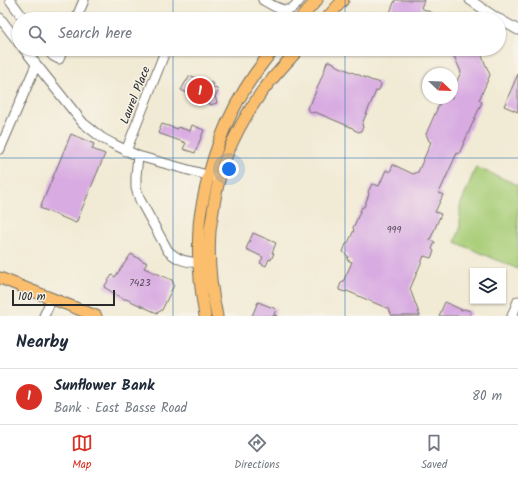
<!DOCTYPE html>
<meta charset="utf-8">
<style>
:root{--surface:#fff;--page:#f2f2f3;--text:#1f2937;--muted:#747a83;--line:#e0e1e3;--accent:#d93025}
body{margin:0;font-family:Kalam,sans-serif;background:var(--page);color:var(--text)}
.controls{position:absolute;right:12px;bottom:12px;display:grid;overflow:hidden;border-radius:0px;box-shadow:0 1px 3px #0004}
.controls button{width:36px;height:36px;display:grid;place-items:center;padding:0;border:0;border-bottom:1px solid var(--line);background:var(--surface);color:var(--text);font:20px sans-serif}
.compass{position:absolute;left:422px;top:68px;width:36px;height:36px;border-radius:50%;background:var(--surface);box-shadow:0 1px 3px #0004;rotate:113deg}
.scale{position:absolute;left:12px;bottom:10px;width:103px;box-sizing:border-box;padding-left:4px;border:2px solid #2b2b2b;border-top:0;font-size:11px;line-height:14px;white-space:nowrap;color:#2b2b2b;-webkit-text-stroke:3px #f7f3e8;paint-order:stroke}
.you{position:absolute;left:229px;top:169px;width:14px;height:14px;margin:-10px;border:3px solid #fff;border-radius:50%;background:#1a73e8;box-shadow:0 0 0 6px #1a73e833}
.badge{display:grid;place-items:center;width:26px;height:26px;border-radius:50%;background:var(--accent);color:#fff;font-size:13px;font-weight:700}
.pin{position:absolute;translate:-50% -50%;border:2px solid #fff;box-shadow:0 1px 4px #0006}
.list{margin:0;padding:0;list-style:none}
h2{display:flex;justify-content:space-between;align-items:center;height:52px;margin:0;padding:0 16px;font-size:17px}
h2 small{font-size:13px;font-weight:400;color:var(--muted)}
.list li{display:grid;grid-template-columns:26px 1fr auto;gap:12px;align-items:center;box-sizing:border-box;height:56px;padding:0 16px;border-top:1px solid var(--line)}
.list b{display:block;font-size:15px;white-space:nowrap}
.list p{margin:0;font-size:13px;white-space:nowrap;color:var(--muted)}
.list em{font-size:13px;font-style:normal;color:var(--muted)}
.icon{flex:none;width:22px;height:22px;fill:none;stroke:currentColor;stroke-width:2;stroke-linecap:round;stroke-linejoin:round}
.map{position:relative;flex:none;width:518px;height:316px;overflow:hidden}
.search{position:absolute;background:var(--surface);box-shadow:0 1px 3px #0004;left:12px;right:12px;top:12px;height:44px;display:flex;align-items:center;gap:10px;box-sizing:border-box;padding:0 14px;border-radius:22px;color:var(--muted);font-size:15px}
.sheet{height:108px;background:var(--surface)}
nav{display:flex;justify-content:space-around;align-items:center;box-sizing:border-box;height:56px;border-top:1px solid var(--line);background:var(--surface);font-size:11px;color:var(--muted)}
nav a{display:grid;justify-items:center;gap:2px}
nav .on{color:var(--accent)}
.map>svg:first-child{display:block}
.green{fill:#a9ce78;stroke:#6a7c52}
.building{fill:#d8abe2}
.lines{fill:none;stroke-linecap:round;stroke-linejoin:round}
.minor-casing{stroke:#706e66;stroke-width:11}
.major-casing{stroke:#706e66;stroke-width:13}
.minor{stroke:#fff;stroke-width:9}
.major{stroke:#fabe6d;stroke-width:11}
.grid{fill:none;stroke:#1f6fb2;stroke-width:1;stroke-opacity:0.55}
.labels{text-anchor:middle;stroke-width:3;stroke-linejoin:round;paint-order:stroke}
.number-label{font-size:10px;fill:#564b59}
.street-label{font-size:12px;fill:#2b2b2b;stroke:#f7f3e8}
</style>
<div class="map">
<svg width="518" height="316" viewBox="0 0 518 316">
<rect width="100%" height="100%" fill="#f7f3e8"/>
<filter id="ink" filterUnits="userSpaceOnUse"><feTurbulence type="fractalNoise" baseFrequency=".025" numOctaves="2"/><feDisplacementMap in="SourceGraphic" scale="8" xChannelSelector="R" yChannelSelector="G"/><feConvolveMatrix kernelMatrix="1 2 1 2 8 2 1 2 1" color-interpolation-filters="sRGB"/></filter>
<filter id="wash" filterUnits="userSpaceOnUse"><feTurbulence type="fractalNoise" baseFrequency=".012" numOctaves="4" result="noise"/><feDisplacementMap in="SourceGraphic" scale="16" xChannelSelector="R" yChannelSelector="G"/><feGaussianBlur stdDeviation="0.9" result="paint"/><feColorMatrix in="noise" values="0 0 0 0 0 0 0 0 0 0 0 0 0 0 0 0 0 1.4 0 .05"/><feComposite in="paint" operator="in"/></filter>
<g filter="url(#wash)">
<rect width="100%" height="100%" fill="#f1ead4"/>
<path class="green" d="M 476,167 L 518,185 L 518,269 L 455,242 L 460,229 L 460,206 Z"/>
<g id="blocks">
<path class="building" d="M 395,0 L 424,0 L 421,8 L 447,19 L 386,19 L 387,16 L 389,15 Z
M 451,49 L 479,49 L 490,75 L 479,100 L 482,102 L 459,154 L 457,153 L 439,193 L 443,195 L 435,212 L 441,214 L 430,240 L 435,242 L 432,249 L 434,251 L 431,258 L 424,256 L 410,289 L 420,316 L 392,316 L 389,309 L 347,291 L 345,292 L 339,290 L 339,288 L 341,283 L 343,282 L 352,262 L 347,260 L 348,256 L 343,252 L 346,244 L 348,243 L 354,230 L 353,228 L 362,207 L 364,207 L 369,194 L 368,192 L 372,184 L 373,184 L 379,186 L 386,170 L 390,172 L 393,165 L 394,165 L 413,174 L 418,172 L 431,142 L 429,141 L 426,134 L 442,98 L 452,98 L 452,89 L 453,90 L 461,72 Z
M 329,61 L 334,63 L 335,65 L 373,81 L 375,81 L 380,83 L 381,85 L 379,90 L 376,91 L 362,124 L 363,127 L 361,131 L 359,132 L 354,130 L 353,128 L 315,112 L 313,113 L 308,110 L 307,108 L 309,104 L 311,103 L 325,69 L 325,68 L 327,62 Z
M 518,74 L 518,112 L 504,106 Z
M 192,76 L 203,82 L 205,80 L 214,84 L 212,87 L 217,89 L 218,92 L 215,96 L 217,103 L 210,105 L 210,104 L 209,104 L 181,90 L 186,81 L 187,81 L 189,77 Z
M 162,124 L 178,129 L 178,127 L 190,131 L 192,125 L 204,130 L 195,153 L 183,149 L 186,143 L 158,133 Z
M 71,134 L 94,144 L 92,149 L 105,154 L 76,223 L 40,208 Z
M 253,233 L 276,243 L 272,253 L 274,253 L 271,260 L 269,259 L 266,266 L 260,263 L 263,257 L 246,249 Z
M 131,254 L 147,263 L 144,268 L 172,280 L 174,285 L 162,310 L 157,313 L 126,299 L 123,299 L 104,287 L 112,275 L 115,277 Z
M 258,302 L 276,309 L 274,315 L 277,316 L 252,316 Z
M 445,302 L 462,310 L 464,309 L 470,311 L 471,312 L 469,316 L 439,316 Z"/>
</g>
</g>
<g filter="url(#ink)">
<use href="#blocks" fill-opacity="0" stroke="#706e66" stroke-width="1"/>
<g class="lines">
<g class="minor-casing">
<path id="minor" d="M 10,0 L 24,19
M 263,0 C 271,4 282,13 291,9 C 294,7 298,3 300,0
M 470,0 L 498,19
M 0,18 L 19,43
M 76,19 L 84,0
M 499,19 L 518,30
M 24,49 L 83,123 L 102,138 L 113,144 L 138,156 L 214,177
M 47,49 L 53,56 L 59,59 L 63,49
M 0,149 L 36,65
M 126,151 L 166,49
M 138,156 L 136,176 L 136,188 L 140,200 L 168,251 C 180,261 184,261 198,263
M 44,316 L 52,298
M 512,316 L 518,301"/>
</g>
<g class="major-casing">
<path id="major" d="M 300,19 L 317,0
M 326,19 L 343,0
M 0,278 L 96,316
M 205,316 C 200,287 197,258 199,228 C 199,217 202,206 204,195 C 215,141 238,91 274,49
M 217,316 C 211,289 208,259 210,231 C 211,222 213,213 214,204 C 217,188 220,172 226,157 C 235,134 247,113 261,93 C 273,77 286,63 299,49"/>
</g>
<use href="#minor" class="minor"/>
<use href="#major" class="major"/>
</g>
</g>
<path class="grid" d="M 173,0 L 173,19M 345,0 L 345,19M 173,49 L 173,316M 345,49 L 345,316M 0,158 L 518,158"/>
<g class="labels">
<g class="number-label">
<text x="394" y="233">999</text>
<text x="140" y="286">7423</text>
</g>
<g class="street-label">
<text transform="translate(135 95) rotate(-68)" y="4">Laurel Place</text>
</g>
</g>
</svg>
<div class="controls">
<button><svg class="icon" aria-label="layers" viewBox="0 0 24 24"><path d="M12 4l9 5-9 5-9-5zM3 14l9 5 9-5"/></svg></button>
</div>
<svg class="compass" viewBox="-18 -18 36 36"><path d="M0-13l5 13h-10z" fill="#e53935"/><path d="M0 13l5-13h-10z" fill="#747a83"/></svg>
<div class="scale">100 m</div>
<div class="you"></div>
<div class="pin badge" style="left:200px;top:91px">1</div>
<div class="search"><svg class="icon" aria-label="search" viewBox="0 0 24 24"><circle cx="10" cy="10" r="6"/><path d="M15 15l6 6"/></svg>Search here</div>
</div>
<section class="sheet">
<h2>Nearby<small></small></h2>
<ul class="list">
<li><span class="badge">1</span><div><b>Sunflower Bank</b><p>Bank · East Basse Road</p></div><em>80 m</em></li>
</ul>
</section>
<nav>
<a class="on"><svg class="icon" aria-label="map" viewBox="0 0 24 24"><path d="M3 6l6-2 6 2 6-2v14l-6 2-6-2-6 2zM9 4v14M15 6v14"/></svg>Map</a>
<a><svg class="icon" aria-label="directions" viewBox="0 0 24 24"><path d="M12 3l9 9-9 9-9-9zM9 14v-3h6M13 9l2 2-2 2"/></svg>Directions</a>
<a><svg class="icon" aria-label="saved" viewBox="0 0 24 24"><path d="M7 4h10v16l-5-4-5 4z"/></svg>Saved</a>
</nav>
